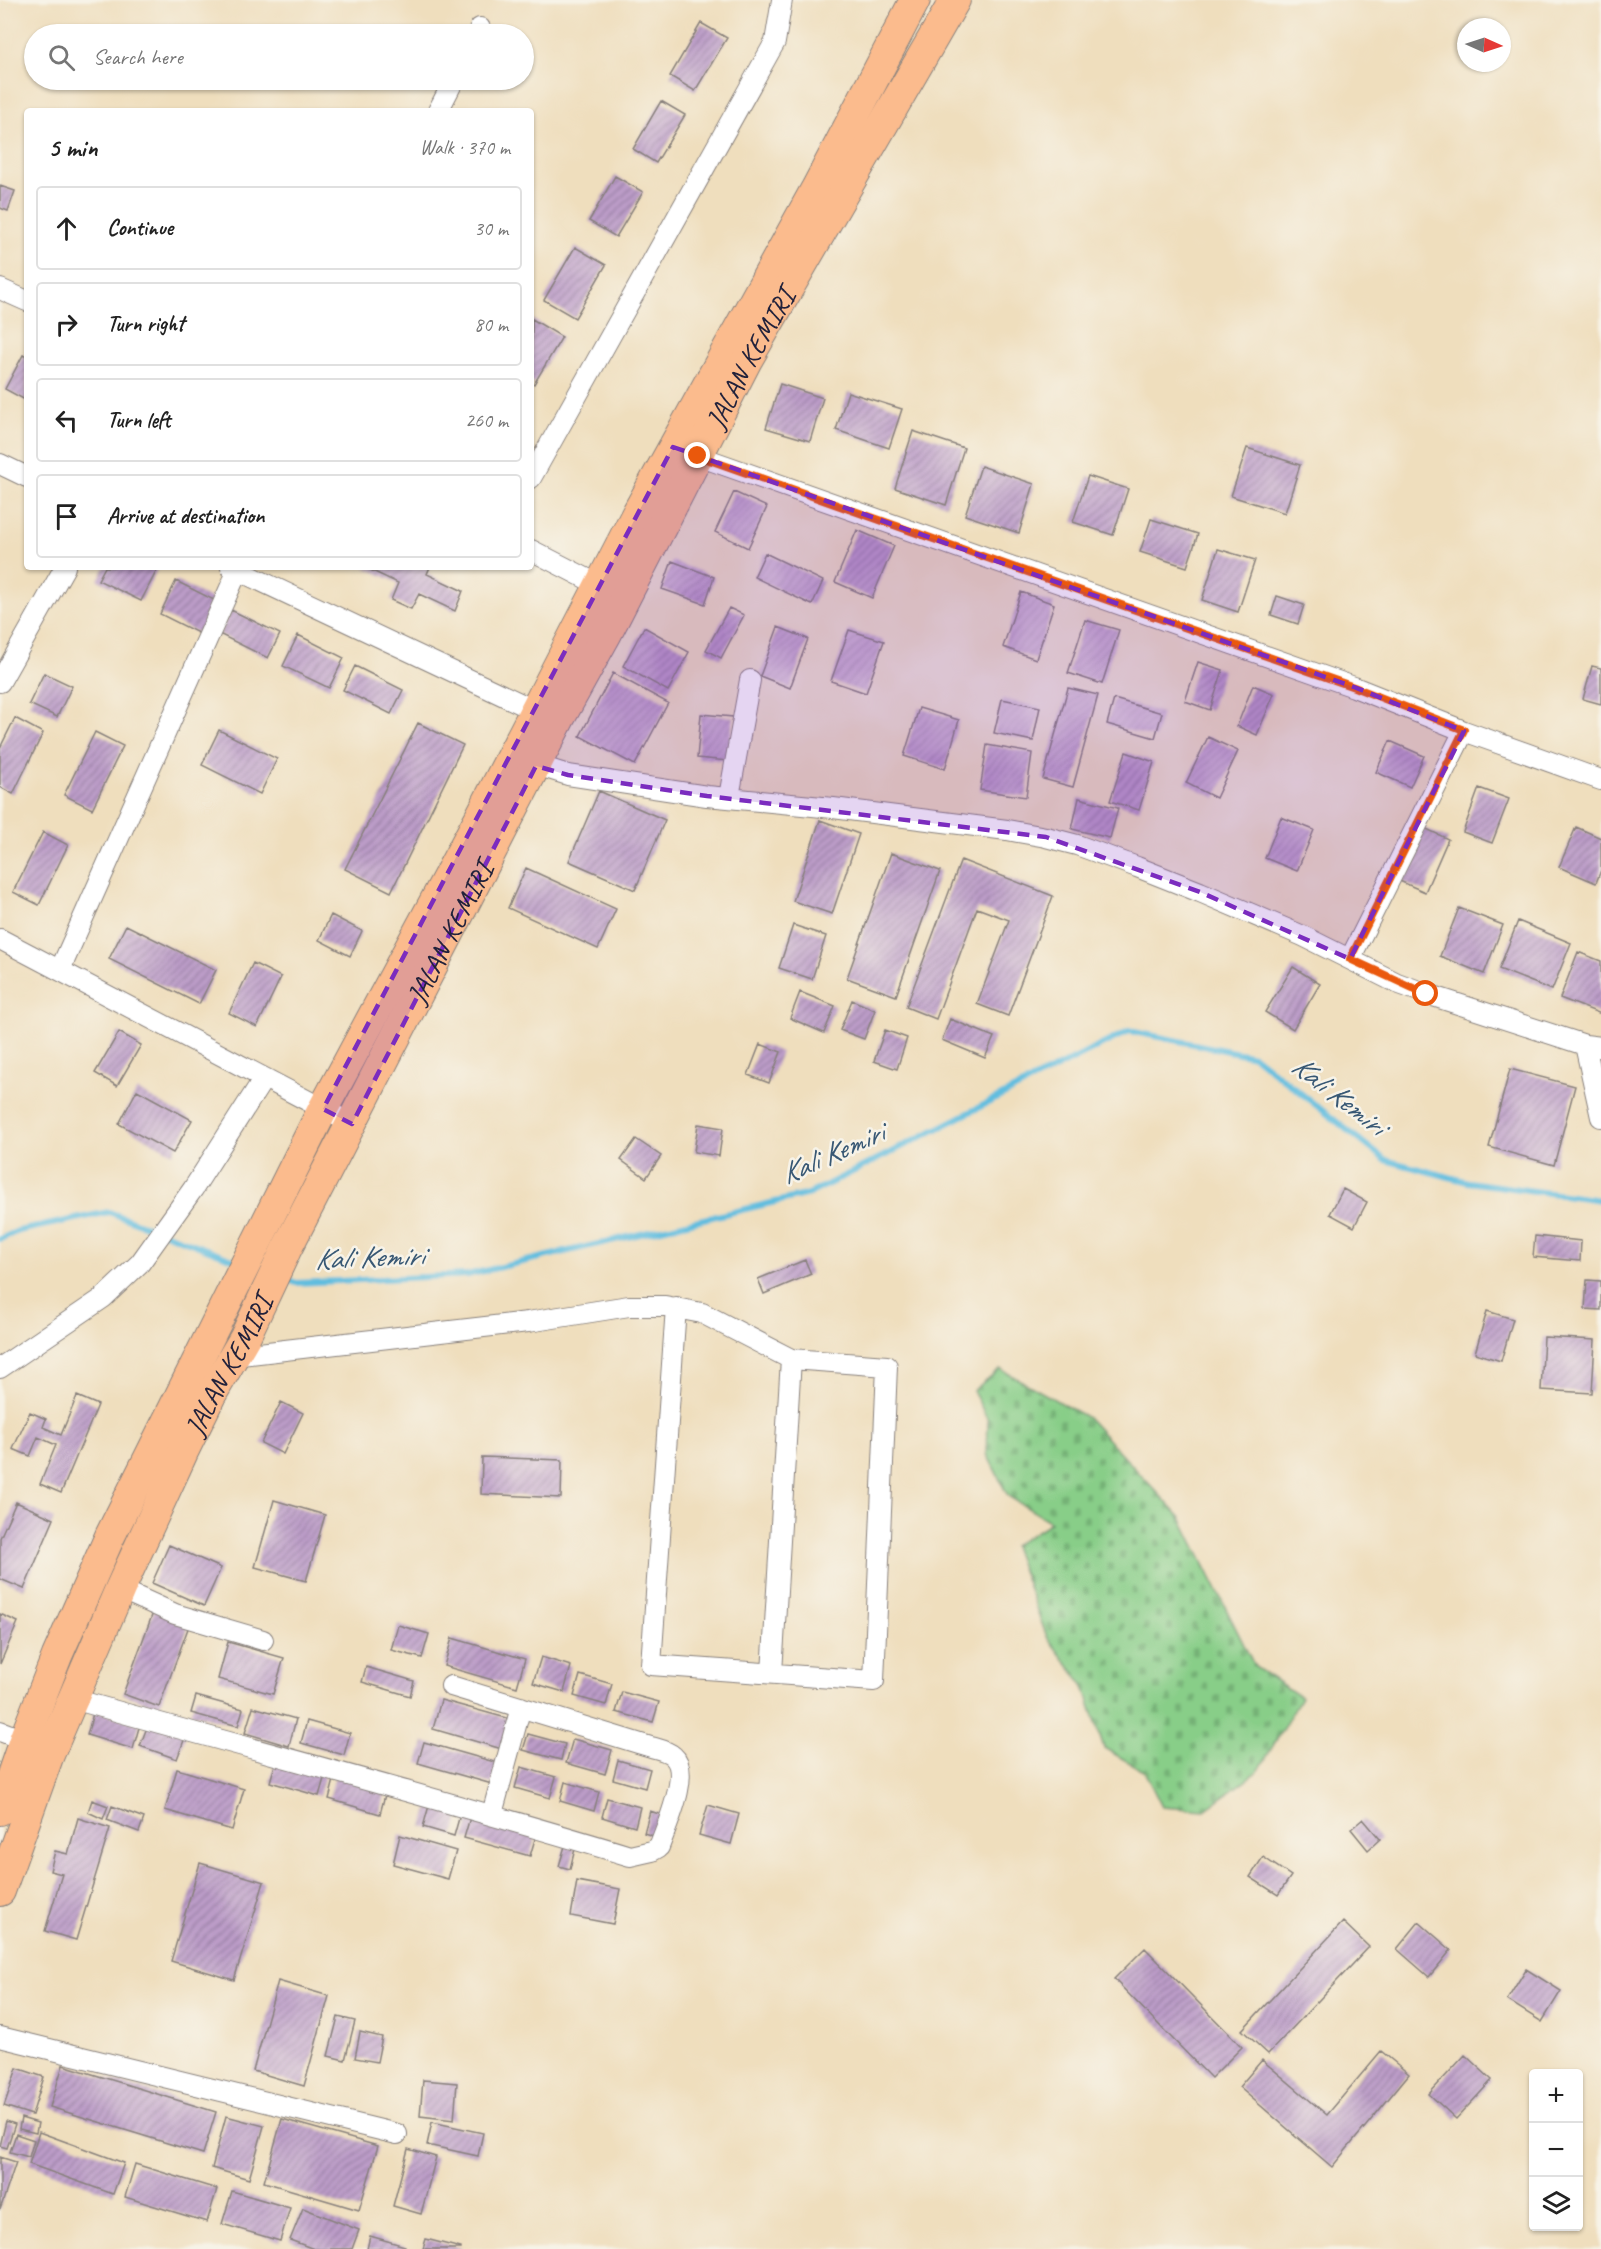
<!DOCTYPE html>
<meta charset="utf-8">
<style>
:root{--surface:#fff;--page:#f2f2f2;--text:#222;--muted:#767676;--line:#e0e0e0}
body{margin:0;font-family:Caveat,sans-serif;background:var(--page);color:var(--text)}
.controls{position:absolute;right:18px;bottom:18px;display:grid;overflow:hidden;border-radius:6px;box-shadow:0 2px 4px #0004}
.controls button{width:54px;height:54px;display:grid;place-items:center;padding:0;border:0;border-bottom:2px solid var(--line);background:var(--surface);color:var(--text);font:30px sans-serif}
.compass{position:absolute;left:1457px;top:18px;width:54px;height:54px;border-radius:50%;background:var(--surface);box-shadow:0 2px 4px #0004;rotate:93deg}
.stop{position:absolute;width:18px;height:18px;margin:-14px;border:4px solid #ea580c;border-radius:50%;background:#fff}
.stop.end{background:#ea580c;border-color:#fff;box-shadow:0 2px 6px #0008}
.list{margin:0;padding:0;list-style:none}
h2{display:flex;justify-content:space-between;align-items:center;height:78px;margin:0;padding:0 24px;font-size:26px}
h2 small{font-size:20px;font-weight:400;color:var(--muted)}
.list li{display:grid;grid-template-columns:39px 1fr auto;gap:18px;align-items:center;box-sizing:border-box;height:84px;margin:0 12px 12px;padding:0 12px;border:2px solid var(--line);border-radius:6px}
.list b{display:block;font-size:22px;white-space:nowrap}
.list em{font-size:20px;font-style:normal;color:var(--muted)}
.icon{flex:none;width:33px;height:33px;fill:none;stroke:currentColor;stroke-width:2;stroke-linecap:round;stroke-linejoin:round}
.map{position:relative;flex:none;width:1601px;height:2249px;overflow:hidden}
.search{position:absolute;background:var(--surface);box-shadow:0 2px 4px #0004;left:24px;top:24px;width:510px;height:66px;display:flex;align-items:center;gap:15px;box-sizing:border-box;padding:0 21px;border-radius:33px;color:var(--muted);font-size:22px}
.panel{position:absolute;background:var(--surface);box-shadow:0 2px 4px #0004;left:24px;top:108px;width:510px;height:462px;border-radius:6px}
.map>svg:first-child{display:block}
.cemetery{fill:url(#cemetery-stones);stroke:#557862;stroke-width:1.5}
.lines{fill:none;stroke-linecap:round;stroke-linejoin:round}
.stream{stroke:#61bddf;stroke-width:6}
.building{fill:url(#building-hatch)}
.minor-casing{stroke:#88807c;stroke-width:22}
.highway-casing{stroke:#88807c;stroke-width:32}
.minor{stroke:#fff;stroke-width:20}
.highway{stroke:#fbbb8d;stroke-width:30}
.route{stroke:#ea580c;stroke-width:8}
.marked{fill:#7b2cbf;fill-opacity:0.2;stroke:#7b2cbf;stroke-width:4.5;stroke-dasharray:12 8;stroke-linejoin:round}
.labels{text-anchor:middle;stroke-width:5;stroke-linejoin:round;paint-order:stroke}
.street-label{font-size:28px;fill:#22223b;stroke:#f7f3e8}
.water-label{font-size:30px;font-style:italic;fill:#385874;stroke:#f7f3e8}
</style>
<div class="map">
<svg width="1601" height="2249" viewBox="0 0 1601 2249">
<defs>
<pattern id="cemetery-stones" width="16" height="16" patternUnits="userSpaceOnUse" patternTransform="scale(1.5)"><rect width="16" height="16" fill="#88ce88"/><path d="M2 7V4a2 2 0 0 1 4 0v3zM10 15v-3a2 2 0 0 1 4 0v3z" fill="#75b176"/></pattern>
<pattern id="building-hatch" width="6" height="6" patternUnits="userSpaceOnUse" patternTransform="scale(1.5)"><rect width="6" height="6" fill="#bc9cc8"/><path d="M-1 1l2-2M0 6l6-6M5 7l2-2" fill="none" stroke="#987fa4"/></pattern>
</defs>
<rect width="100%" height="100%" fill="#f7f3e8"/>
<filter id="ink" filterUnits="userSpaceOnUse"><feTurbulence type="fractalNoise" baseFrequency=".0167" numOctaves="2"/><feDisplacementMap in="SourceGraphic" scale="12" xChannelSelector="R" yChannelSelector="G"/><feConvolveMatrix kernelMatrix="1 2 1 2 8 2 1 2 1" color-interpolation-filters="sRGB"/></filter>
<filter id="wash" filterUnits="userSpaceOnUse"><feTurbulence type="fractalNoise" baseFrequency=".008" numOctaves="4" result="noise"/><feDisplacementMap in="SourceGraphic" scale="24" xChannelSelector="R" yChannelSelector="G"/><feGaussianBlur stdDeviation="1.35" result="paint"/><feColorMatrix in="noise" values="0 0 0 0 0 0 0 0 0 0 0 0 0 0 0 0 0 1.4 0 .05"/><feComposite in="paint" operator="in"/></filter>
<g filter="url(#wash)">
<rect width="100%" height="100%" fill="#efdebd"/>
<path class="cemetery" d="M 1000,1369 L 1088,1418 L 1181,1518 L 1255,1667 L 1301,1697 L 1259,1770 L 1205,1810 L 1162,1807 L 1144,1771 L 1104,1748 L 1084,1686 L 1047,1637 L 1013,1546 L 1051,1522 L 1008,1496 L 987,1454 L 988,1420 L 973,1391 Z"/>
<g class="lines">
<path class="stream" d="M 0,1239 L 18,1231 L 109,1212 L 238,1261
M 282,1277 L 296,1283 L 467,1275 L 809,1194 L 1129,1031 L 1254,1056 L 1385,1160 L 1468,1182 L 1601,1200"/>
</g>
<g id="blocks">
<path class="building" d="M 701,23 L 727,38 L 695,91 L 670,76 Z
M 661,101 L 685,115 L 656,163 L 633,149 Z
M 615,176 L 643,192 L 616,237 L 589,221 Z
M 0,186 L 15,191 L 8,211 L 0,208 Z
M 575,247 L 606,265 L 575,318 L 544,300 Z
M 532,319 L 562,337 L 534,384 L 531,382 Z
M 23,355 L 27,357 L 27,401 L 5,389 Z
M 780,384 L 823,398 L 810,441 L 766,428 Z
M 848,392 L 902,409 L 889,448 L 836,430 Z
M 913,431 L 964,448 L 946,505 L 895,488 Z
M 1247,448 L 1300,465 L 1285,513 L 1231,496 Z
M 981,466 L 1034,484 L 1019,533 L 965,515 Z
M 1088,476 L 1128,489 L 1113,535 L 1073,522 Z
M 734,492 L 767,507 L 748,548 L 715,532 Z
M 1151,519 L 1198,534 L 1187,567 L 1140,552 Z
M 857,530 L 894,546 L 872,598 L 835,582 Z
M 1218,549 L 1255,560 L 1238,612 L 1202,600 Z
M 765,553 L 823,581 L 812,605 L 754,577 Z
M 672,561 L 714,577 L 705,604 L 662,589 Z
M 105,567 L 156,567 L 158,568 L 141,601 L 98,580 Z
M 364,567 L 430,567 L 427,574 L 463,591 L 455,611 L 419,594 L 411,609 L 391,600 L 398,583 Z
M 176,581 L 220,603 L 204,636 L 160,614 Z
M 1021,592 L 1054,604 L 1036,659 L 1003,647 Z
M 1277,596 L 1304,605 L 1298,624 L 1271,615 Z
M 729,608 L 744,615 L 721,658 L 706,650 Z
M 231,610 L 280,634 L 268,658 L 219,634 Z
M 1085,620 L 1119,630 L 1102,684 L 1068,673 Z
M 644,627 L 689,652 L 668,691 L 623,666 Z
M 778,627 L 808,639 L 790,688 L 760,676 Z
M 849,630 L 884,641 L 866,693 L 831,681 Z
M 298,635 L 344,658 L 329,688 L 283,666 Z
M 1198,662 L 1223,670 L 1210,710 L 1185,701 Z
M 355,666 L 403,690 L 391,714 L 343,690 Z
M 1592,666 L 1601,668 L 1601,704 L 1583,699 Z
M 44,673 L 72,686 L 57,717 L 29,704 Z
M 613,673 L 668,703 L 635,765 L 580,736 Z
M 1253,685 L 1274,694 L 1257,735 L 1237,726 Z
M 1068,688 L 1098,695 L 1073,787 L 1043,779 Z
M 1002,699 L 1040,707 L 1033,741 L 994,733 Z
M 1114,699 L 1162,713 L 1155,738 L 1107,724 Z
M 919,708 L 959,720 L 945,769 L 904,756 Z
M 701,714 L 733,717 L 728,761 L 697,758 Z
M 15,718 L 43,733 L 13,794 L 0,787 L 0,748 Z
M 418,723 L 463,745 L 391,892 L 345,869 Z
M 219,730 L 277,759 L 260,794 L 202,765 Z
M 95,732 L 123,746 L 92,809 L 64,795 Z
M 1208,737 L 1238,751 L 1216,798 L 1186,783 Z
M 1390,741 L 1424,756 L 1410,787 L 1376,772 Z
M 987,745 L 1032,753 L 1026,797 L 980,790 Z
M 1126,752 L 1154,762 L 1139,810 L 1110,801 Z
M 1479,788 L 1509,799 L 1492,843 L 1463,832 Z
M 599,791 L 665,820 L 635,890 L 569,861 Z
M 1079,798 L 1118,808 L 1110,838 L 1072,829 Z
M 1281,817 L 1314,830 L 1297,871 L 1265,858 Z
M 820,820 L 859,834 L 832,914 L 793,901 Z
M 1418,825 L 1448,839 L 1425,892 L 1395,879 Z
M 1576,827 L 1601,838 L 1601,870 L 1596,883 L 1559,867 Z
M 43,832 L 68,845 L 39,905 L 13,892 Z
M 891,853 L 940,871 L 896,996 L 847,978 Z
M 961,860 L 1053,896 L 1008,1016 L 977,1004 L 1009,920 L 977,908 L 936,1019 L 906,1007 Z
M 526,868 L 616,909 L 598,949 L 508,908 Z
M 1459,908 L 1503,925 L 1484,974 L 1440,956 Z
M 331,915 L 362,931 L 350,956 L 319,940 Z
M 1518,921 L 1571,943 L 1552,990 L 1499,969 Z
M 126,925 L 216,970 L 199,1004 L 109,959 Z
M 793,925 L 826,936 L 812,979 L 779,968 Z
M 1578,952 L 1601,961 L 1601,1014 L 1560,998 Z
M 253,963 L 281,977 L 257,1027 L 229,1013 Z
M 1293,967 L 1320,984 L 1293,1029 L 1265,1012 Z
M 800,992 L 835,1006 L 824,1033 L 790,1018 Z
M 852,1000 L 875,1010 L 864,1039 L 840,1030 Z
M 950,1019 L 994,1037 L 985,1058 L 942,1040 Z
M 885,1030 L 907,1038 L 897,1069 L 874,1061 Z
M 119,1032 L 141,1045 L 117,1086 L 95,1073 Z
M 760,1044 L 781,1052 L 769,1083 L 748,1075 Z
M 1510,1069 L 1575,1086 L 1554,1165 L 1489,1147 Z
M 137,1090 L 192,1120 L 173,1153 L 119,1124 Z
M 698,1124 L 723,1128 L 719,1156 L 694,1152 Z
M 636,1139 L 661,1156 L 646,1178 L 621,1160 Z
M 1343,1189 L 1367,1202 L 1354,1227 L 1330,1214 Z
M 1535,1236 L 1581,1241 L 1580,1261 L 1533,1257 Z
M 805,1260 L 811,1274 L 764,1294 L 758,1279 Z
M 1587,1280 L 1601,1281 L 1601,1310 L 1585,1309 Z
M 1487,1311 L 1513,1319 L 1501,1361 L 1475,1353 Z
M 1544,1337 L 1595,1340 L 1592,1393 L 1541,1390 Z
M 77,1396 L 98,1405 L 61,1493 L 40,1484 L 56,1445 L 38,1437 L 30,1456 L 13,1449 L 30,1412 L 46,1419 L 43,1427 L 61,1435 Z
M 281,1402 L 303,1413 L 283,1454 L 261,1443 Z
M 482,1457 L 562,1460 L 561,1498 L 481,1494 Z
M 274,1500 L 325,1515 L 306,1581 L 255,1567 Z
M 16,1502 L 54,1519 L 24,1589 L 0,1579 L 0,1538 Z
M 169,1545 L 221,1568 L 204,1606 L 152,1583 Z
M 154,1610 L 190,1623 L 159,1707 L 123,1694 Z
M 0,1614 L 18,1622 L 0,1664 Z
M 398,1625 L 429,1634 L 422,1658 L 391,1650 Z
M 452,1638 L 525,1659 L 517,1687 L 444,1666 Z
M 228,1642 L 284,1658 L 273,1694 L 218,1679 Z
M 541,1657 L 571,1666 L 564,1692 L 533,1683 Z
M 366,1667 L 414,1681 L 410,1696 L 362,1682 Z
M 580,1675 L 612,1684 L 606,1705 L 574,1696 Z
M 622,1692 L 659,1702 L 653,1722 L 616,1712 Z
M 196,1696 L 243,1709 L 238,1726 L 191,1713 Z
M 441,1700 L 510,1719 L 502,1749 L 433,1729 Z
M 253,1707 L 296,1719 L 289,1746 L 245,1733 Z
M 94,1710 L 140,1724 L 133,1749 L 87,1735 Z
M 307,1721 L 350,1733 L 344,1755 L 301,1743 Z
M 149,1722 L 186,1735 L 177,1759 L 140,1746 Z
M 528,1734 L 565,1744 L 561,1760 L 523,1750 Z
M 573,1739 L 612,1750 L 605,1774 L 566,1763 Z
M 424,1742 L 498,1763 L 492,1784 L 418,1763 Z
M 618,1760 L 650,1769 L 645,1788 L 613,1779 Z
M 276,1761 L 325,1775 L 319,1796 L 270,1782 Z
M 521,1767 L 556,1777 L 550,1798 L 515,1788 Z
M 177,1769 L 244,1789 L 232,1830 L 165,1810 Z
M 335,1776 L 386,1791 L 380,1814 L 329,1799 Z
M 565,1782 L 599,1792 L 594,1811 L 560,1801 Z
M 607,1798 L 640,1807 L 635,1827 L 602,1817 Z
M 92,1800 L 108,1806 L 103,1819 L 88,1812 Z
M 430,1802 L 461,1811 L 454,1836 L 423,1827 Z
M 708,1805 L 739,1814 L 731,1844 L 699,1835 Z
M 112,1806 L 144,1818 L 139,1832 L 107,1820 Z
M 650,1811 L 662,1815 L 656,1837 L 644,1833 Z
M 471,1814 L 537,1832 L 530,1856 L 464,1838 Z
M 78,1818 L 110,1828 L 76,1940 L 45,1931 L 62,1874 L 50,1871 L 55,1851 L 68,1854 Z
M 1363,1819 L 1380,1839 L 1368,1850 L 1351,1829 Z
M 400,1835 L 456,1851 L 448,1879 L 393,1864 Z
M 565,1846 L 575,1849 L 570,1869 L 559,1866 Z
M 1263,1857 L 1291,1876 L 1278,1895 L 1250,1877 Z
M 200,1863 L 264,1882 L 234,1980 L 171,1961 Z
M 577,1881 L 620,1889 L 613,1924 L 571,1916 Z
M 1343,1922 L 1369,1947 L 1268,2054 L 1242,2030 Z
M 1419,1922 L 1451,1950 L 1429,1977 L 1397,1949 Z
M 1145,1948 L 1242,2047 L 1211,2078 L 1114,1979 Z
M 1526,1969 L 1561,1991 L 1542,2022 L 1507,2000 Z
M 278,1981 L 329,1996 L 304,2086 L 253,2071 Z
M 338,2017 L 355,2021 L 345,2060 L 328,2056 Z
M 360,2032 L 382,2037 L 377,2062 L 355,2058 Z
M 1381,2051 L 1409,2074 L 1332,2167 L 1239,2087 L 1262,2060 L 1327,2115 Z
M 1465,2055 L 1492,2080 L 1456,2119 L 1429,2094 Z
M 63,2065 L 216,2112 L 203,2154 L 50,2107 Z
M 17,2068 L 44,2077 L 32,2115 L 4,2106 Z
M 423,2080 L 457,2083 L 454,2120 L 420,2116 Z
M 226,2116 L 264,2126 L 249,2179 L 212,2168 Z
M 21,2118 L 38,2123 L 36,2133 L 19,2129 Z
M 282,2119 L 378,2146 L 359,2210 L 264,2182 Z
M 6,2121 L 15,2124 L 7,2148 L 0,2146 Z
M 432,2122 L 483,2133 L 478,2156 L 427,2145 Z
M 39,2132 L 124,2163 L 113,2194 L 29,2164 Z
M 16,2134 L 34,2140 L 29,2157 L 10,2152 Z
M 408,2149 L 436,2157 L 421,2214 L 393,2206 Z
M 0,2157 L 16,2162 L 0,2210 Z
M 135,2164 L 217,2189 L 207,2222 L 125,2197 Z
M 232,2191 L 290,2208 L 280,2241 L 222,2224 Z
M 303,2208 L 359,2230 L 352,2249 L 314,2249 L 290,2240 Z
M 370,2236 L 405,2246 L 405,2249 L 367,2249 Z
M 426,2239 L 461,2248 L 461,2249 L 423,2249 Z"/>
</g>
</g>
<g filter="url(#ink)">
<use href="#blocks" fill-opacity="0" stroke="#88807c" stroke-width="1.5"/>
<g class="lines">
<g class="minor-casing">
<path id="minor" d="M 477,34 L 480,28
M 438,111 L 454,80
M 0,289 L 27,301
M 687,452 L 1354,687 L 1464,731 L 1601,780
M 0,464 L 27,477
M 531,478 L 775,42 L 782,0
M 531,550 L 601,586
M 231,567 L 534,710
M 0,682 L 65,567
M 524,761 L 568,775 L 707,796 L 833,808 L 1007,830 L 1046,837 L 1077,845 L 1137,867 L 1200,892 L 1303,936 L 1397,983 L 1427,994 L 1585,1045 L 1601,1047
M 729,797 L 750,680
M 0,939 L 352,1124
M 1350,959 L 1464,731
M 60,970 L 238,570
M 1585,1045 L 1601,1117
M 233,1356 L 528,1322 L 629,1306 L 665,1306 L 702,1313 L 791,1359 L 887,1366 L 874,1681 L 651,1665 L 676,1307
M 0,1368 L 103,1298 L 140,1263 L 193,1189 L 264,1078
M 120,1589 L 175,1614 L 263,1640
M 772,1673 L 791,1359
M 73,1699 C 259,1751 446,1800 630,1856 L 652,1851 L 659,1847 C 666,1827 692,1772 673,1756 C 668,1751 658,1749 651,1747 L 451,1686
M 0,1731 L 24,1740
M 492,1814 L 521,1707
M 0,2037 L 397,2134"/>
</g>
<g class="highway-casing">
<g id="highway">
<path d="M 0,1810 L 24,1740 L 57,1656 L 110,1536 L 323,1109 L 481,815 L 637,513 L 817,187 L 915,0"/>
<path id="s1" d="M 0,1891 L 48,1757 L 120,1589 L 183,1452 L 211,1395 L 245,1337 L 286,1250 L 561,716 L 607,633 L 747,360 L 955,0"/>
</g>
</g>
<use href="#minor" class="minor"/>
<use href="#highway" class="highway"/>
</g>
</g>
<g class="lines" filter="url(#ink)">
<path class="route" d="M 698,456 L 1354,687 L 1464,730 L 1350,959 L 1426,994"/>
</g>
<path class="marked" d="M 673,447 L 1354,687 L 1464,731 L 1350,959 L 1200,892 L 1046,837 L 707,796 L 568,775 L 536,766 L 352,1124 L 323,1109 Z"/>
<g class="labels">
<g class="street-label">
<text dy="10" stroke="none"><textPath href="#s1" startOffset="1708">JALAN KEMIRI</textPath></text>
<text dy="10" stroke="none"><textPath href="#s1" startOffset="1060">JALAN KEMIRI</textPath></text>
<text dy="10" stroke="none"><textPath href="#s1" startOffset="574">JALAN KEMIRI</textPath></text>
</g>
<g class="water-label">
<text transform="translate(1339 1095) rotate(38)" y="10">Kali Kemiri</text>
<text transform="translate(832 1153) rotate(-24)" y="10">Kali Kemiri</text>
<text transform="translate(369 1257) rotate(-2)" y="10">Kali Kemiri</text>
</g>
</g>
</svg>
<div class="controls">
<button>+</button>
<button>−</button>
<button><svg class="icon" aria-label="layers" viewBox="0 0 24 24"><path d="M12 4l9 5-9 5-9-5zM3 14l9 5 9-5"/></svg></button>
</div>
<svg class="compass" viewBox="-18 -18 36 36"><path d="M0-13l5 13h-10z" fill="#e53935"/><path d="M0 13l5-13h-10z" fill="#767676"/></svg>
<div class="stop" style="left:1426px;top:994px"></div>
<div class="stop end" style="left:698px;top:456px"></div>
<div class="search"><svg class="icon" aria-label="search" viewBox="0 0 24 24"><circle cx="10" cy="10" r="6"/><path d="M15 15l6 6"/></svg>Search here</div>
<section class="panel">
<h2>5 min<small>Walk · 370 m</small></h2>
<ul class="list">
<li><svg class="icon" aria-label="ahead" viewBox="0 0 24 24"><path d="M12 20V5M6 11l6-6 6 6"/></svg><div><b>Continue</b></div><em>30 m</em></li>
<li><svg class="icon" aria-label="right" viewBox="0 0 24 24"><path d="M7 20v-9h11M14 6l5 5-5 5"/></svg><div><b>Turn right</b></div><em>80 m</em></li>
<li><svg class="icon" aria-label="left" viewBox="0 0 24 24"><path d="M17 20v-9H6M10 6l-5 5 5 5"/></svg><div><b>Turn left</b></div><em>260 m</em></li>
<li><svg class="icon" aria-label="arrive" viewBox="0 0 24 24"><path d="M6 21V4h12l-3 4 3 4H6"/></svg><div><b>Arrive at destination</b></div></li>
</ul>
</section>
</div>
